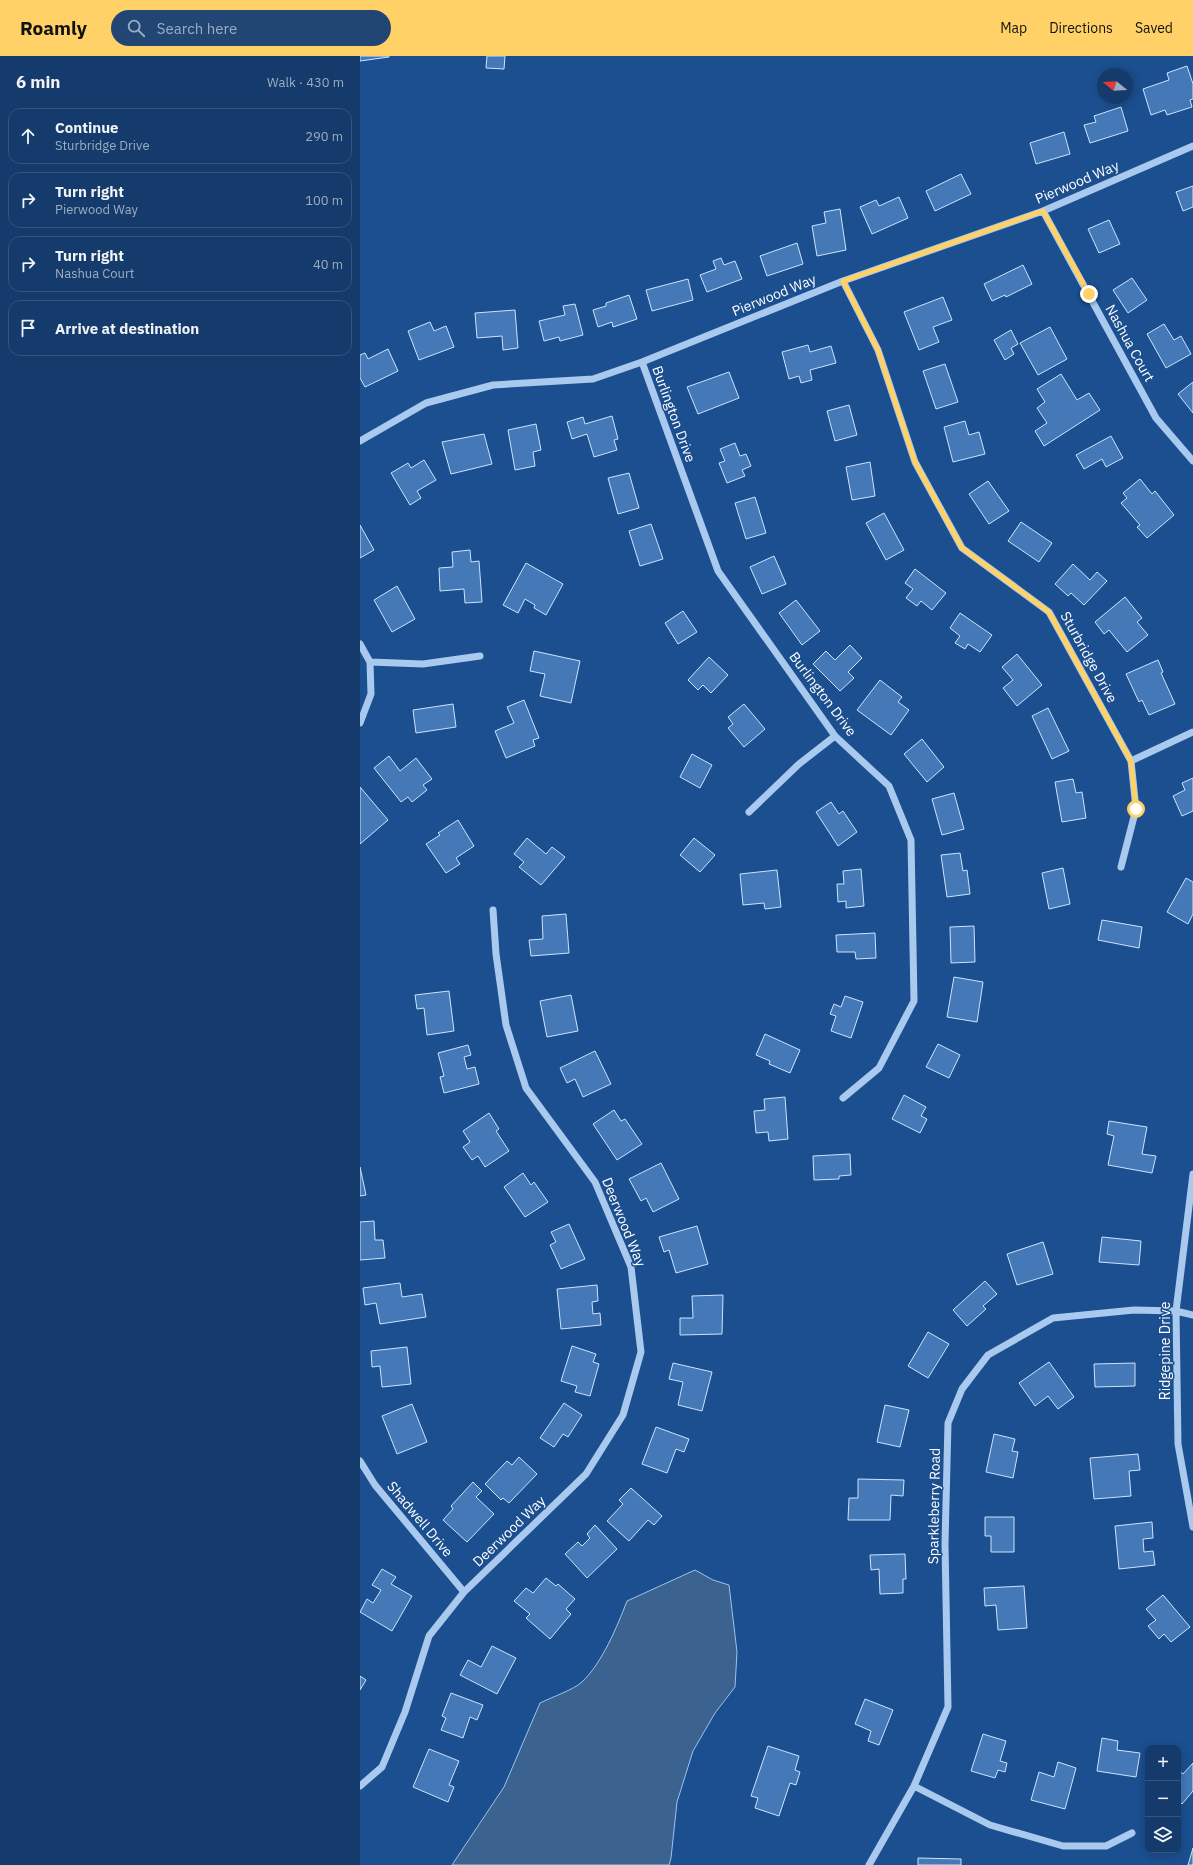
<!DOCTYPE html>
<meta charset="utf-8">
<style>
:root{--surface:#143b6b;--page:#214673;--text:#f1f3f6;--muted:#9dadc1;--line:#33557e;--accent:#ffd166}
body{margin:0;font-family:"IBM Plex Sans",sans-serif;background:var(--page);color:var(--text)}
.controls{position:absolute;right:12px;bottom:12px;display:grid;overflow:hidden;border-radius:8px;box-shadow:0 2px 10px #0003}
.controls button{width:36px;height:36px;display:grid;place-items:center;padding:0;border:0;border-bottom:1px solid var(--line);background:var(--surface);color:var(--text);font:20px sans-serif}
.compass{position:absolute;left:737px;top:12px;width:36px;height:36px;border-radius:50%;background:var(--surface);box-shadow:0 2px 10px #0003;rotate:288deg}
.stop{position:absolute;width:12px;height:12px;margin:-9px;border:3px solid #ffd166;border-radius:50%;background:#fff}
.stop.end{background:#ffd166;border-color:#fff;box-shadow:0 1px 4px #0008}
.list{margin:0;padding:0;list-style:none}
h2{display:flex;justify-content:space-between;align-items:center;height:52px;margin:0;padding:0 16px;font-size:17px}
h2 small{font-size:13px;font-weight:400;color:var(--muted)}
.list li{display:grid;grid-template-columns:26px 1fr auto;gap:12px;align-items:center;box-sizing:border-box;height:56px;margin:0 8px 8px;padding:0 8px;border:1px solid var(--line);border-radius:12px}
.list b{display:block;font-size:15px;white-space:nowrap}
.list p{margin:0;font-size:13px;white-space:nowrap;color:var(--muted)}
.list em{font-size:13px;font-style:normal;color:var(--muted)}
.icon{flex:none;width:22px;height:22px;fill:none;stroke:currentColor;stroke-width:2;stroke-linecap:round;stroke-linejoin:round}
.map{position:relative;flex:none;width:833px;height:1809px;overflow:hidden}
header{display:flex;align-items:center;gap:24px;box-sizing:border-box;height:56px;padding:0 20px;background:var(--accent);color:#111}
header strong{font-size:19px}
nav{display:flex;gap:22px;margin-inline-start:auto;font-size:14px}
.search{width:280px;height:36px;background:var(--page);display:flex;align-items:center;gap:10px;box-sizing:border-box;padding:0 14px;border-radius:22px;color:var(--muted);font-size:15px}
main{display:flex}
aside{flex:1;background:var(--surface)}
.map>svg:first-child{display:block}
.water{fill:#3c6290;stroke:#9cc4f0}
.building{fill:#4478b7;stroke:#cfe3fa}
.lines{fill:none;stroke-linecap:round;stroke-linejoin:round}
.minor{stroke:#a9c9ee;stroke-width:7}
.route{stroke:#ffd166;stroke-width:5}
.labels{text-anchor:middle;stroke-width:3;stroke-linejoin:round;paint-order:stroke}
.street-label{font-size:14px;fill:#fff;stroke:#1b4f8f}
</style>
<header>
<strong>Roamly</strong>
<div class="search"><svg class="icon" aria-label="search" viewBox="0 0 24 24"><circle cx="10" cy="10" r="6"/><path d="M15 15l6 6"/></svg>Search here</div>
<nav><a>Map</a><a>Directions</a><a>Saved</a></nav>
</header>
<main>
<aside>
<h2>6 min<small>Walk · 430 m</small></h2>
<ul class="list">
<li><svg class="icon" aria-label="ahead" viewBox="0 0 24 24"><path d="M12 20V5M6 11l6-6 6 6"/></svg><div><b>Continue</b><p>Sturbridge Drive</p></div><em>290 m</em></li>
<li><svg class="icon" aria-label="right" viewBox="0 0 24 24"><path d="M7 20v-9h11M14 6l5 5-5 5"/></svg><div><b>Turn right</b><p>Pierwood Way</p></div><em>100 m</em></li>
<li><svg class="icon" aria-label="right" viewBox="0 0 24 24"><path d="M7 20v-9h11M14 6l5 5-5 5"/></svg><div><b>Turn right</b><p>Nashua Court</p></div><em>40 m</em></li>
<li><svg class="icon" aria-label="arrive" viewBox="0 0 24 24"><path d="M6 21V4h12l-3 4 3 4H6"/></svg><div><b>Arrive at destination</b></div></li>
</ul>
</aside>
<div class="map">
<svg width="833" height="1809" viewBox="0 0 833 1809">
<rect width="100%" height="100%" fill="#1b4f8f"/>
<path class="water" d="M 335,1514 L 353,1524 L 369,1529 L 377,1596 L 375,1631 L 355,1657 L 333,1695 L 317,1746 L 311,1802 L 309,1809 L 92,1809 L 144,1731 L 180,1647 C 192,1641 213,1634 222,1626 C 242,1607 257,1571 267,1545 Z"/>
<path class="building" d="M 0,0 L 29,0 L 29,1 L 0,5 Z
M 127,0 L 145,0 L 144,13 L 126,12 Z
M 827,10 L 833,28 L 833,43 L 830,44 L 832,51 L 807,59 L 805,54 L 791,59 L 783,33 L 809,24 L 807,17 Z
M 761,51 L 768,75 L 730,87 L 724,69 L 736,66 L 734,60 Z
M 704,76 L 710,98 L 676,108 L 670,87 Z
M 601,118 L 611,138 L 575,155 L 566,135 Z
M 833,130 L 833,151 L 823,155 L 816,136 Z
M 539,141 L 548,162 L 512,178 L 500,151 L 516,144 L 519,150 Z
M 480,153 L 486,194 L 457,200 L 452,170 L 466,167 L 464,156 Z
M 749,164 L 760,188 L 739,197 L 728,173 Z
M 437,187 L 443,208 L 407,220 L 400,200 Z
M 361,202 L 364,209 L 375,205 L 382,223 L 347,236 L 340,219 L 356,213 L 353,205 Z
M 663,209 L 672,228 L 646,241 L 645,239 L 632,245 L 624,228 Z
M 772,222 L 787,244 L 768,257 L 753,234 Z
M 328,223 L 333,244 L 292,255 L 286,234 Z
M 269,239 L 277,263 L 253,271 L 252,266 L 238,271 L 233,254 L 246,250 L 246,247 Z
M 583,241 L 592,264 L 573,271 L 579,286 L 559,294 L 544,256 Z
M 215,248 L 223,279 L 200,285 L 199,281 L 184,285 L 179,265 L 205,259 L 203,250 Z
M 155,254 L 158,292 L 143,294 L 142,280 L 117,282 L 115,257 Z
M 70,266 L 74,275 L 86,270 L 94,291 L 59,304 L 48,275 Z
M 804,268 L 814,284 L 821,280 L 831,298 L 806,312 L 787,278 Z
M 690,271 L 707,303 L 678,319 L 660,287 Z
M 651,274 L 658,288 L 651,292 L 654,298 L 645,304 L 634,284 Z
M 448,289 L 450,296 L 471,290 L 476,307 L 450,314 L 452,324 L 441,327 L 439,320 L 429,323 L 422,296 Z
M 28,293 L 38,315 L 5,331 L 0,322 L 0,299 L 5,297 L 8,303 Z
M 585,308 L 598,346 L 576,353 L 563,315 Z
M 369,316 L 379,342 L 338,358 L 327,331 Z
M 701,318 L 717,344 L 729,337 L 740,354 L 684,390 L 675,375 L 687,367 L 677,352 L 685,346 L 677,333 Z
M 833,326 L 833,357 L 818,338 Z
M 489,349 L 497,379 L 475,385 L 467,355 Z
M 252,360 L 258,383 L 254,384 L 257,394 L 234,401 L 227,378 L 212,383 L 207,366 L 223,361 L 225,368 Z
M 605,365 L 609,379 L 619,376 L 625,398 L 593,406 L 584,371 Z
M 176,368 L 181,394 L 173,396 L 175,410 L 155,414 L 148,374 Z
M 124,378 L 132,408 L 91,418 L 82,386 Z
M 751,380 L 763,402 L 746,411 L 742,403 L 724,413 L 716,399 Z
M 375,387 L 380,400 L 386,398 L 391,410 L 382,414 L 385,420 L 367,427 L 359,407 L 365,405 L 360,393 Z
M 64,404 L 76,424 L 57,435 L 61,442 L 50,449 L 31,417 L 48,407 L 51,412 Z
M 510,406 L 515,440 L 492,444 L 486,411 Z
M 269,417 L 279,452 L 258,458 L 248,422 Z
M 780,423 L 792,438 L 795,435 L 814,459 L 787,482 L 777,471 L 780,469 L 761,447 L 767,442 L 763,437 Z
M 628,425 L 649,455 L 629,468 L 609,438 Z
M 395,441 L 406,477 L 386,483 L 375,447 Z
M 524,457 L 544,494 L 526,504 L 506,467 Z
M 661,466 L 692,487 L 679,506 L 648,485 Z
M 291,468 L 303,503 L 280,510 L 269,475 Z
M 0,469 L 14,494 L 0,502 Z
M 110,494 L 111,506 L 119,505 L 122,546 L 105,547 L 104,533 L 80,535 L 79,512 L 93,511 L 92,496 Z
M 414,500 L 426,528 L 402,538 L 390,511 Z
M 166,507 L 203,528 L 186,559 L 174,552 L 175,549 L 165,543 L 158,557 L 143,549 Z
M 713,508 L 730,524 L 737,516 L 747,525 L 724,549 L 711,537 L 708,540 L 695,528 Z
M 555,513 L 586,537 L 572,554 L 561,545 L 557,550 L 546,542 L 553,533 L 545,527 Z
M 37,530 L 55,563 L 32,576 L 14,544 Z
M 765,541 L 782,562 L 777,566 L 788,579 L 767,596 L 749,574 L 744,578 L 735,566 Z
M 436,544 L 460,575 L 442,589 L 419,557 Z
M 323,555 L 337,576 L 318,588 L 305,567 Z
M 600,557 L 632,579 L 620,596 L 608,588 L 605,593 L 595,587 L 600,580 L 590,572 Z
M 490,589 L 502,602 L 488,616 L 494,622 L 480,635 L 453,608 L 466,595 L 475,604 Z
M 174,595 L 220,605 L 211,647 L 180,640 L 185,618 L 170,615 Z
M 657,598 L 682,629 L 657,650 L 643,632 L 653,624 L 642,611 Z
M 349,601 L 368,619 L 351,637 L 343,629 L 338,634 L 328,624 Z
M 798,604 L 803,616 L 801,617 L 815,648 L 789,659 L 782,644 L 779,646 L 766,618 Z
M 520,624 L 542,641 L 538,646 L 549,654 L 531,679 L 497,654 Z
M 164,644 L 179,682 L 173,684 L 175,690 L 146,702 L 135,675 L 154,667 L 147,651 Z
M 93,648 L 96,671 L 56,677 L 53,654 Z
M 384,648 L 405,673 L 384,691 L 368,672 L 373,668 L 368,661 Z
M 688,652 L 709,695 L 692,703 L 672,660 Z
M 562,683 L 584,711 L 567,726 L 544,698 Z
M 332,698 L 352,709 L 340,732 L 320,721 Z
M 29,700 L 40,715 L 56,702 L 72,723 L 63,729 L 67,734 L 52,746 L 48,741 L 41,746 L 14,712 Z
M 833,722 L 833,755 L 822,760 L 813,740 L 825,734 L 822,727 Z
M 713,723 L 716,737 L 722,736 L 726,762 L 702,766 L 695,726 Z
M 0,731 L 28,764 L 0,788 Z
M 594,737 L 604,773 L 582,779 L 572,743 Z
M 471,746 L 479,758 L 483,755 L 497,776 L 478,790 L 456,756 Z
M 98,764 L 114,790 L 96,802 L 100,808 L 86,817 L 66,788 L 80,779 L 78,777 Z
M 167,782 L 186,798 L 192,791 L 205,801 L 181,829 L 159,811 L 164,806 L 154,798 Z
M 334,782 L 355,799 L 340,816 L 320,799 Z
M 600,797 L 603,815 L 607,814 L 610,838 L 587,841 L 581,799 Z
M 703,812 L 710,848 L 689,853 L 682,817 Z
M 501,813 L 504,850 L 486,852 L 486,845 L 478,846 L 477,828 L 484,828 L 483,815 Z
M 417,814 L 421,851 L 405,853 L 404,847 L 383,849 L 380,818 Z
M 826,822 L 833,826 L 833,858 L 828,868 L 807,856 Z
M 206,858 L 209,897 L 171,900 L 169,884 L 183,883 L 182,860 Z
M 742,864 L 782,871 L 779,892 L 738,884 Z
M 614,870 L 615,906 L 591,907 L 590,871 Z
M 515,877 L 516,902 L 496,903 L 495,896 L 477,896 L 476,879 Z
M 594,921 L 623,926 L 617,966 L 587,961 Z
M 89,935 L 94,975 L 67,979 L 64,952 L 57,953 L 55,939 Z
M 211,939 L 218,975 L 187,981 L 180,945 Z
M 485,940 L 503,946 L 491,982 L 471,975 L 476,960 L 470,958 L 474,948 L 481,951 Z
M 405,978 L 440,994 L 430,1017 L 409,1008 L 410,1005 L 396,999 Z
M 578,988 L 600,999 L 589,1022 L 566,1011 Z
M 108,989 L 111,999 L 104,1001 L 107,1013 L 115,1011 L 119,1028 L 84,1037 L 80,1021 L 84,1020 L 78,997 Z
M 235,995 L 251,1028 L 223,1041 L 215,1023 L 207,1027 L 200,1012 Z
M 544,1039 L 566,1051 L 561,1060 L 567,1063 L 560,1077 L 532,1063 Z
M 425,1041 L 428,1083 L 409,1085 L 408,1076 L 396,1077 L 394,1055 L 405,1054 L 404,1043 Z
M 254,1054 L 261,1065 L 265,1063 L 282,1088 L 257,1104 L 233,1068 Z
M 129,1057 L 139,1073 L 136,1075 L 149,1095 L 125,1111 L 118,1100 L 112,1104 L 103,1091 L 110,1086 L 103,1075 Z
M 749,1065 L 787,1071 L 782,1098 L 796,1100 L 792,1117 L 748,1109 L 754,1080 L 747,1078 Z
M 490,1098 L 491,1119 L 479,1120 L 479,1123 L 454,1124 L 453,1100 Z
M 301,1107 L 319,1143 L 293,1156 L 286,1142 L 281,1145 L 269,1123 Z
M 0,1111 L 6,1139 L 0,1140 Z
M 163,1117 L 171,1129 L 174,1126 L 188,1146 L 165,1161 L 144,1131 Z
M 14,1165 L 15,1184 L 23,1184 L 25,1202 L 0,1204 L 0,1166 Z
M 209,1168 L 225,1203 L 201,1213 L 190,1189 L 196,1186 L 191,1176 Z
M 337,1170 L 348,1208 L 316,1217 L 309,1194 L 304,1196 L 299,1181 Z
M 742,1181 L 781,1185 L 779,1209 L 739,1206 Z
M 683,1186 L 693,1218 L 657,1229 L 647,1198 Z
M 625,1225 L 637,1238 L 623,1250 L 626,1253 L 607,1270 L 593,1254 Z
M 40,1227 L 42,1241 L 62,1238 L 66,1261 L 20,1268 L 16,1247 L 5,1249 L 3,1232 Z
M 237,1229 L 238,1245 L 232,1246 L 233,1258 L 240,1257 L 241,1269 L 201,1273 L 197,1233 Z
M 363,1239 L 362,1278 L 320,1279 L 320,1262 L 333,1262 L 332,1240 Z
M 568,1276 L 589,1288 L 568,1322 L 548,1310 Z
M 212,1290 L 236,1298 L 233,1306 L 239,1308 L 230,1340 L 215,1336 L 217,1330 L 201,1325 Z
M 47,1291 L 51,1328 L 22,1331 L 20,1310 L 12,1311 L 11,1295 Z
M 689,1306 L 714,1341 L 698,1353 L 688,1340 L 675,1350 L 659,1327 Z
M 313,1307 L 352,1316 L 342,1355 L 318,1349 L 323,1326 L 309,1323 Z
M 775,1307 L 775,1330 L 735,1331 L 734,1308 Z
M 204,1347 L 222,1359 L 208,1381 L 203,1378 L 194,1391 L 180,1382 Z
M 52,1348 L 67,1386 L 37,1398 L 22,1360 Z
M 525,1349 L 549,1354 L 540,1391 L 517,1386 Z
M 296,1371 L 329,1383 L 324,1396 L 316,1393 L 307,1417 L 282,1408 Z
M 634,1378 L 655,1383 L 652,1395 L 658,1396 L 653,1422 L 626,1416 Z
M 778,1398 L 780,1414 L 769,1415 L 771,1440 L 734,1443 L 730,1402 Z
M 159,1401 L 177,1418 L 149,1447 L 143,1442 L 141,1444 L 125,1428 L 147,1405 L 152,1409 Z
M 498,1423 L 544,1424 L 543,1440 L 531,1439 L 530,1464 L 488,1464 L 489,1442 L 498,1442 Z
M 113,1426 L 122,1435 L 116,1441 L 134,1458 L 107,1486 L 83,1464 L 93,1453 L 91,1450 Z
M 271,1432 L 302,1460 L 294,1469 L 288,1464 L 269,1485 L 247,1465 L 263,1448 L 259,1444 Z
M 625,1461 L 654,1461 L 654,1496 L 631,1496 L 631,1480 L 625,1480 Z
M 792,1466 L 793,1482 L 783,1483 L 784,1496 L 793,1495 L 795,1509 L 759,1513 L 755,1470 Z
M 235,1469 L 257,1493 L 227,1522 L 205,1498 L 218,1486 L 222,1490 L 230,1482 L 227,1478 Z
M 545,1498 L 546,1523 L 543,1523 L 543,1537 L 520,1538 L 519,1513 L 511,1514 L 510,1499 Z
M 22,1513 L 36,1521 L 31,1528 L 52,1540 L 32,1575 L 0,1556 L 7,1543 L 13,1547 L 21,1534 L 12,1529 Z
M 186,1522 L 196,1530 L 198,1528 L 215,1543 L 206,1553 L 211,1558 L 190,1583 L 166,1562 L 170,1558 L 154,1545 L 166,1532 L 173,1537 Z
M 664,1530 L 667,1572 L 638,1574 L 636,1549 L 625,1550 L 624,1532 Z
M 803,1539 L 830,1571 L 811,1586 L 804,1578 L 799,1583 L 788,1570 L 796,1564 L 786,1553 Z
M 132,1590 L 156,1602 L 137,1638 L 100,1619 L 108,1604 L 121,1611 Z
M 0,1620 L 6,1624 L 0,1634 Z
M 91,1637 L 123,1649 L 117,1664 L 110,1661 L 103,1682 L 81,1674 L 86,1662 L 82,1660 Z
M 505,1643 L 533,1654 L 519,1689 L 508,1685 L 511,1675 L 495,1668 Z
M 623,1678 L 646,1685 L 640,1705 L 647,1707 L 645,1716 L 638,1714 L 635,1722 L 611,1715 Z
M 742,1682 L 758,1685 L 757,1694 L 780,1697 L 776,1721 L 737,1715 Z
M 408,1690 L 439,1700 L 435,1714 L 440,1716 L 436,1729 L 430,1727 L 419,1760 L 395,1752 L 398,1742 L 391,1740 Z
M 69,1693 L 99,1705 L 89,1729 L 94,1731 L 88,1746 L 53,1731 Z
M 698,1706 L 716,1712 L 705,1753 L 671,1744 L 679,1716 L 694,1721 Z
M 833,1707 L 833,1735 L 822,1748 L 818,1744 L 818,1714 L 823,1718 Z
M 833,1792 L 833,1809 L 828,1809 Z
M 558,1802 L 601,1803 L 601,1809 L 558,1809 Z"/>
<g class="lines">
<path class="minor" d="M 683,155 L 796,362 L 833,405
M 483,225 L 518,294 L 555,406 L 602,492 L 689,556 L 771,705 L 776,753 L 761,811
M 282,306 L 358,515 L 475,680 L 529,730 L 551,784 L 554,945 L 519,1012 L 483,1042
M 0,385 L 66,347 L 133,329 L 233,323 L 282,306 L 483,225 L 683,155 L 833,90
M 0,588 L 10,606 L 11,638 L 0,667
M 10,606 L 63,608 L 120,600
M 771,705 L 833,676
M 389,756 L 439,708 L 475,680
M 833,1118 L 816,1255 L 818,1388 L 833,1471
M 0,1405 L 15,1429 L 104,1536
M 0,1730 L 22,1711 L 45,1656 L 69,1580 L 104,1536 L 226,1418 L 263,1359 L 281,1296 L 271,1211 L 235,1126 L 166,1032 L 146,969 L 136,898 L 133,854
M 554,1730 L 630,1769 L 703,1790 L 746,1790 L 772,1777
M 509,1809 L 554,1730 L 588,1651 L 585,1488 L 588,1367 L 602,1333 L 628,1299 L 693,1262 L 774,1254 L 816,1255 L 833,1259"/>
</g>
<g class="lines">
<path class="route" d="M 729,238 L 683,155 L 483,225 L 518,294 L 555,406 L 602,492 L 689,556 L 771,705 L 776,753"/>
</g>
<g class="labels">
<g class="street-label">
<text transform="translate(717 126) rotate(-23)" y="5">Pierwood Way</text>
<text transform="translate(414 239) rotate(-22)" y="5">Pierwood Way</text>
<text transform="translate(770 287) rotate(61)" y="5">Nashua Court</text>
<text transform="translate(314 358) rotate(70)" y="5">Burlington Drive</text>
<text transform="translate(729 601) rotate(61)" y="5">Sturbridge Drive</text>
<text transform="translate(463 638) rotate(53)" y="5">Burlington Drive</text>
<text transform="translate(264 1166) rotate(68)" y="5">Deerwood Way</text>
<text transform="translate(805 1295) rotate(-90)" y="5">Ridgepine Drive</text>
<text transform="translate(574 1450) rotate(-89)" y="5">Sparkleberry Road</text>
<text transform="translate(60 1463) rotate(50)" y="5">Shadwell Drive</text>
<text transform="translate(149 1475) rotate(-44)" y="5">Deerwood Way</text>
</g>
</g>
</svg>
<div class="controls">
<button>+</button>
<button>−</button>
<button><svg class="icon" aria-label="layers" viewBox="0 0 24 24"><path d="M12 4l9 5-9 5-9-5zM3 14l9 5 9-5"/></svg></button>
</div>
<svg class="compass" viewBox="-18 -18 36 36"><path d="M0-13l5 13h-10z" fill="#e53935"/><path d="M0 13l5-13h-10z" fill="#9dadc1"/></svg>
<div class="stop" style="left:776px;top:753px"></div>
<div class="stop end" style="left:729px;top:238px"></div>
</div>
</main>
